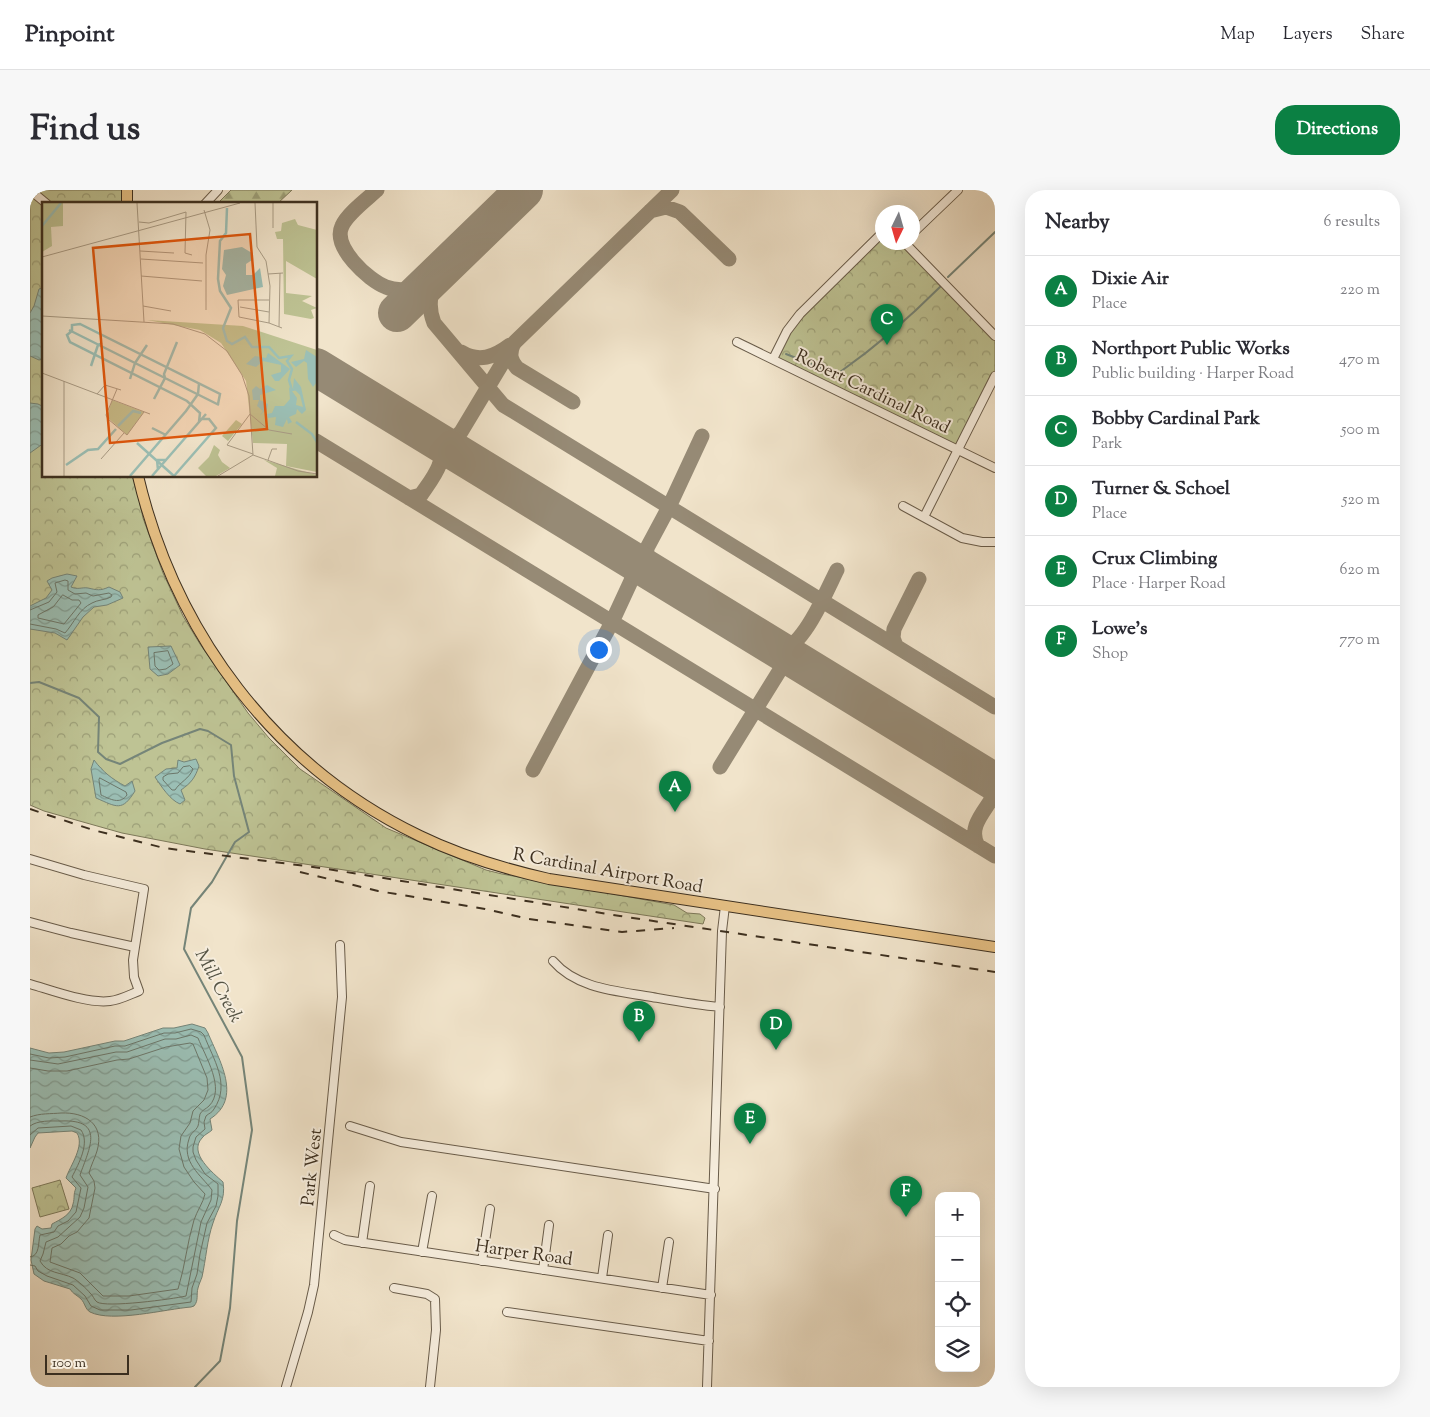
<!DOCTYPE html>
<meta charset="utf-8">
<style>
:root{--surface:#fff;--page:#f7f7f7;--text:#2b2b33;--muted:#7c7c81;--line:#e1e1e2;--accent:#0b8043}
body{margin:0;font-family:"Sorts Mill Goudy",serif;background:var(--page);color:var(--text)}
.controls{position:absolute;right:15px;bottom:15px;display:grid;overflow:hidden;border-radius:10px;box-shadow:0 5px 20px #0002}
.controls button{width:45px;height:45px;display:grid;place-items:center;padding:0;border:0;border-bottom:1px solid var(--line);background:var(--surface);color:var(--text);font:25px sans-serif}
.compass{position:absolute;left:845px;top:15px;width:45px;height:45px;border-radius:50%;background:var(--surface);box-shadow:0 5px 20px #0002;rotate:185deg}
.scale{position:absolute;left:15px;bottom:12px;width:84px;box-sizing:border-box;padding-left:5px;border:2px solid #3c2f1f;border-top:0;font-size:14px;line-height:18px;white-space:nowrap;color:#3c2f1f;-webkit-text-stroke:4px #f6eddd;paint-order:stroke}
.you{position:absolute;left:568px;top:459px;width:18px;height:18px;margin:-12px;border:4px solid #fff;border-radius:50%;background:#1a73e8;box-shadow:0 0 0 8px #1a73e833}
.badge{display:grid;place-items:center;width:32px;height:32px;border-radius:50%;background:var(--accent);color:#fff;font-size:16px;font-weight:700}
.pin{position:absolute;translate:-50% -41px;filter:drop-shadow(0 1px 2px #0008)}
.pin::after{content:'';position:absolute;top:26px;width:18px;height:15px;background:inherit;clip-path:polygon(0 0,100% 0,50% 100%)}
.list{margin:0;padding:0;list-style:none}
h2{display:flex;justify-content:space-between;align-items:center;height:65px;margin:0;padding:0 20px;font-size:21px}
h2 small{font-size:16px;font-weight:400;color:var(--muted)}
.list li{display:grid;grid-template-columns:32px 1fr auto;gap:15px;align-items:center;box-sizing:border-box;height:70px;padding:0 20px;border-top:1px solid var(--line)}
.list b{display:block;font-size:19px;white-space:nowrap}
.list p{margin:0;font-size:16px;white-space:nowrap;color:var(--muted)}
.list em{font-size:16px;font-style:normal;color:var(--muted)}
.icon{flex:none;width:28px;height:28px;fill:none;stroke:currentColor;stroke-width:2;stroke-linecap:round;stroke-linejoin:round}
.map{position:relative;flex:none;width:965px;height:1197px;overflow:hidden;border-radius:20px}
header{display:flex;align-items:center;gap:30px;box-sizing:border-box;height:70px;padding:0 25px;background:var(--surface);border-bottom:1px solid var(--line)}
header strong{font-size:24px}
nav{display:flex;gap:28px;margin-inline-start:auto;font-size:18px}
.intro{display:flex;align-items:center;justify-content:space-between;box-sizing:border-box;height:120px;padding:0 30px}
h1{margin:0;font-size:35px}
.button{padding:12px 22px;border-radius:20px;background:var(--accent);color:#fff;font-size:18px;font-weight:700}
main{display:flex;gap:30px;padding:0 30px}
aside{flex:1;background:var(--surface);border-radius:20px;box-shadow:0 5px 20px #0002}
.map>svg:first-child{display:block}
.forest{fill:url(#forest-firs);stroke:#7d795a}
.park{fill:url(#park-crowns);stroke:#7d795a}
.water{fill:url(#water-waves);stroke:#758579}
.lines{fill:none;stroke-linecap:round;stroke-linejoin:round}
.shore{stroke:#6c776a;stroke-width:1}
.stream{stroke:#758579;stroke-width:2}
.taxiway{stroke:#968a75;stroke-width:15}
.runway{stroke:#968a75;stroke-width:38}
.minor-casing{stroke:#695c4a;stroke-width:10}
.major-casing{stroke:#3c2f1f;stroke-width:12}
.minor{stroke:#f6eddd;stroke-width:8}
.major{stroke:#e8c286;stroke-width:10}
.rail{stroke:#3c2f1f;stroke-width:2;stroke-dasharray:9 9;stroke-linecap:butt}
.labels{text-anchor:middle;stroke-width:4;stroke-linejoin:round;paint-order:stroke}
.street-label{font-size:18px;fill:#3c2f1f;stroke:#f6eddd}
.water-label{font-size:19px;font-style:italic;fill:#545344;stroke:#f6eddd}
.inset-river{fill:none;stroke:#9bbfb5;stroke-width:2.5}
.inset-road{fill:none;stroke:#a99c86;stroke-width:1}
.view{fill:#df570d;fill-opacity:0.15;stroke:#df570d;stroke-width:2.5}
.inset-edge{fill:none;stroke:#3c2f1f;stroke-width:2.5}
</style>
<header>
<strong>Pinpoint</strong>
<nav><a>Map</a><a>Layers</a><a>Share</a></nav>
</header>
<div class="intro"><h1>Find us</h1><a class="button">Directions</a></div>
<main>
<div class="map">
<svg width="965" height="1197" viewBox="0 0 965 1197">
<defs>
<pattern id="forest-firs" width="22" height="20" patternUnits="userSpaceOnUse" patternTransform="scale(1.25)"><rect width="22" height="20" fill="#bec394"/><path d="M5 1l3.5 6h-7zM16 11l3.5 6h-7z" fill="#9c9f78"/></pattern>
<pattern id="park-crowns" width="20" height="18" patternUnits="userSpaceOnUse" patternTransform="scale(1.25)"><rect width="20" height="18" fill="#bec394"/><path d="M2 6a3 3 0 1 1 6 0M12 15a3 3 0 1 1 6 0" fill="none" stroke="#9c9f78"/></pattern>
<pattern id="water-waves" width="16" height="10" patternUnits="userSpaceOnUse" patternTransform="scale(1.25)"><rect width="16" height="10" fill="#9bbfb5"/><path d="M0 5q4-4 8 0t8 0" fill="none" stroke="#809c93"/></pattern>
</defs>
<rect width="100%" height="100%" fill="#f1e4cb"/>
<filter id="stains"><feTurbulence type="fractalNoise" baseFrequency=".004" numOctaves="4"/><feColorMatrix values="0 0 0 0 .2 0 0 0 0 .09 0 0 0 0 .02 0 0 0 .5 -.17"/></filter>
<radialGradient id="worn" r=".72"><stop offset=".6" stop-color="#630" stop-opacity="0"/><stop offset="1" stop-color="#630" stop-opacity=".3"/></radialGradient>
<path class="forest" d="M 201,0 L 262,0 L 247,14 L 187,14 Z"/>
<path class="park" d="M 0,0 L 94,0 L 93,14 L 14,14 L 14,286 L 104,286 L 113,328 L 133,383 L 153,426 L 170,454 L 218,523 L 239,548 L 270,579 L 356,638 L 456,680 L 472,684 L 644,715 L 657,723 L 670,724 L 675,728 L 673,734 L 175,659 L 92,643 L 14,621 L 0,615 Z
M 852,43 L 852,52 L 874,53 L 965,146 L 965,186 L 927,260 L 743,169 L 757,141 Z
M 30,990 L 39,1019 L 10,1027 L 2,998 Z"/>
<path class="water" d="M 14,97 L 14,169 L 9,170 L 0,166 L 0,123 L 4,116 L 9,99 Z
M 0,213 L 8,214 L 14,217 L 14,253 L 0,263 Z
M 37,384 L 47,386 L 41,397 C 48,400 52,397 58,398 C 67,400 70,401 79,397 L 90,402 L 93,408 L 77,415 L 64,417 L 53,427 L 37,450 L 25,443 L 0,439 L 0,416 L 16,408 L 22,400 L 17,391 L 22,388 Z
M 141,456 L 150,475 L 138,484 L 128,486 L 120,479 L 118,457 Z
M 166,569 L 169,576 C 165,588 161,593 151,600 L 155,610 L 150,614 C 140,610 131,596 125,587 L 136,579 L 147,578 L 148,570 L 154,572 Z
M 64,570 C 73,582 82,589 95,596 L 102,591 L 105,601 C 92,622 87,617 66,608 L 61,579 Z
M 162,834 L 175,838 L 178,843 C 189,870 213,908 180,929 L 182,940 C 179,943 175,944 172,948 C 158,963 183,983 193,992 C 196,1010 188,1017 183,1033 C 177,1050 176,1069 172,1087 C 171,1090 169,1094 168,1098 C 166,1105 169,1110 164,1116 L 161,1117 C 136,1119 82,1133 60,1122 C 55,1119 55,1113 51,1109 C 47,1105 43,1104 40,1099 L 14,1091 L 4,1084 L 1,1070 L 5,1039 L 7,1036 L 12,1039 L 21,1038 L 22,1034 C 31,1029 41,1025 43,1014 C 45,1007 43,1005 46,998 L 36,988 C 40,976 55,956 47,943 L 42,941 L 8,943 L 5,947 L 0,958 L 0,858 L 19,863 L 34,862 L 85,851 L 94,851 L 133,838 L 144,838 Z"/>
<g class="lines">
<path class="shore" d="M 33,405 L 42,410 L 49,410 L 51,413 L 34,434 L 8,428 L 8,425 L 23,417 Z
M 0,420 L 19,412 L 27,402 L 25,393 L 35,390 L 38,391 L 38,400 L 45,404 L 56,403 L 63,406 L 79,403 L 82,405 L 81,407 C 75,410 67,410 62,413 C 49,419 44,433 35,443 L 26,439 L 0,434
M 138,461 L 143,474 L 136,479 L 129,480 L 125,476 L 124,463 Z
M 160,576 L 163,579 C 159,589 150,592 145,600 L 142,600 L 133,590 L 133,587 L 138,584 L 148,583 L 153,577 Z
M 70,588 L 96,602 L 97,605 C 90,615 80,609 71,605 L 69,590 Z
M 0,864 L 19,868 L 35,867 L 85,856 L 95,856 L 134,843 L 145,843 L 161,839 L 171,842 L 174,845 C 183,869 201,894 184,919 C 182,923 179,923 176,926 L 174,932 L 175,939 L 166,947 L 163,957 L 163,962 L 166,970 L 175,984 L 188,994 L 188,1006 L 186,1016 L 177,1033 L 170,1064 L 167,1084 L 162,1098 L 161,1112 L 101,1120 L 70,1120 L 61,1116 L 55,1106 L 43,1095 L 17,1086 L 8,1081 L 5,1076 L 0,1075
M 0,870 L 28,874 L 86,862 L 97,862 L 135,849 L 146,849 L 161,845 L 168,848 C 175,866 196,899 179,916 C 176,919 172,920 170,924 C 169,928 169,933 168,936 C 166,941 160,943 159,949 C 151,972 171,985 182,1000 L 181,1010 L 171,1032 L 156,1106 C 143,1109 76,1118 67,1112 C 64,1110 63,1105 60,1103 C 57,1099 47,1090 43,1088 C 31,1082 17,1084 10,1071 L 13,1064 L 16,1052 L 28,1047 L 50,1027 L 54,1018 L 58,997 L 50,985 C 59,959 76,929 31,931 C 21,931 8,930 0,936
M 0,878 L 18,881 L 37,881 L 87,870 L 99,869 L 136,857 L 160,853 L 163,854 L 177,888 L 178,900 L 174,910 L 163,921 L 160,933 L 151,946 L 149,959 L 154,977 L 164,992 L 175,1004 C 173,1013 167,1021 164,1030 C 157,1053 155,1077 148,1099 L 99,1106 L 73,1106 L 50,1083 L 20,1072 L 22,1058 L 31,1054 L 39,1046 L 47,1042 L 59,1028 L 65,998 L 64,991 L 59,983 C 61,975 65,968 67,961 C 75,934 55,922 31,923 C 21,924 10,923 0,927
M 0,945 L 8,938 L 41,936 L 51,940 C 60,953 49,973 42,987 L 51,998 L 46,1022 L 38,1031 L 28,1036 L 24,1042 L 10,1045 C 8,1053 10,1066 0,1067"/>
<path class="stream" d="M 918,87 L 965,42
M 756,164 L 804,183 L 810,182 C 847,156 879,128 911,96
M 0,493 L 9,492 L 49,508 L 69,527 L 68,562 L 76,569 L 90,574 L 132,553 L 170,539 L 178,541 L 201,555 L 204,586 L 219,642 L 205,652 L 182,692 L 161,718 L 154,759 L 212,867 L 222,940 L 207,1031 L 200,1118 L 190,1171 L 165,1197"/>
<path class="taxiway" d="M 347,0 C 337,9 317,24 312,36 C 302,57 338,90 356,97 C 368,102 381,99 394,97
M 620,21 L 636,17 L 650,22 L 699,69
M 411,81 C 402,98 396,113 404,133 L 473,215 L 965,517
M 483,155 C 479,165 481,171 487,178 L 543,212
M 431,162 C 449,173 464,167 480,155
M 286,251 L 965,666
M 406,251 C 417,252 423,250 431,242 L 485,152 L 642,0
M 409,275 C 418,266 425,266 436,269
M 379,308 L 391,305 C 401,290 421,267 406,251
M 626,385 L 616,373 L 617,358 L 639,317 L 672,246
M 743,456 L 757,458 C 777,448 797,400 807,380
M 866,456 L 863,448 L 864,439 L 889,389
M 690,577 L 750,480 L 755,476 L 772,474
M 503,580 L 582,432 L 601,391 C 604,380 602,373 594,365
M 955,586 L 961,597 L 961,610
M 948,656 C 938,639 952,624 961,610 L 965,607"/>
<path class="runway" d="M 367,123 L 494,0
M 286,177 L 965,592"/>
<g class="minor-casing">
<path id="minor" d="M 0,0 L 17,14
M 175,14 L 188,0
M 882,44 L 928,0
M 874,52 L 965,146
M 707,152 L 965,278
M 743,169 L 757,141 L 770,124 L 852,43
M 873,316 L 932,348 L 952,352 L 965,352
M 894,327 L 965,186
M 0,669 L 54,685 L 114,699 L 103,770 L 104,787 L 109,801 C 99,805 90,810 80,811 C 58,814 21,800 0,794
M 0,732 L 41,743 L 105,757
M 523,771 C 547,799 588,801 622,807 C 645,811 667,815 690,817
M 320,936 L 371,952 L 685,999
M 304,1045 L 315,1050 L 681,1105
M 332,1053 L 340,996
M 392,1062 L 402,1006
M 452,1071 L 460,1019
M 513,1080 L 519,1035
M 572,1088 L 578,1045
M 364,1098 L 397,1104 L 405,1109 L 406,1140 L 400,1197
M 632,1098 L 639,1052
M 477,1122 L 679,1151
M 256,1197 L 278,1122 L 284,1095 L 312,807 L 310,755
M 677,1197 L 692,741 L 695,716"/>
</g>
<g class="major-casing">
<path id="major" d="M 97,14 L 97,0
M 108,286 C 145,443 244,576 390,646 C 431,666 475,679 519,689 L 965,757"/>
</g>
<use href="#minor" class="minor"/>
<use href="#major" class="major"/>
<path class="rail" d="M 0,619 L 63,640 L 134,658 L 291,678 L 590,726 L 965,782
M 270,682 L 348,701 L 455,719 L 499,729 L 592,742 L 644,738"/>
</g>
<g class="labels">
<g class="street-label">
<text transform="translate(843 201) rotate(26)" y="6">Robert Cardinal Road</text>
<text transform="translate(578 680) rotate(10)" y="6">R Cardinal Airport Road</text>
<text transform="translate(281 977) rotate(-84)" y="6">Park West</text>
<text transform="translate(494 1062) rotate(8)" y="6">Harper Road</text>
</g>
<g class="water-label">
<text transform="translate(190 795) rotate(62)" y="7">Mill Creek</text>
</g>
</g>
<g transform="translate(12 12)">
<rect width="275" height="275" fill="#f1e4cb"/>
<path d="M 0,1 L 21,1 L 21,24 L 9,25 L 10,44 L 0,50 ZM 253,17 L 256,23 L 275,28 L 275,77 L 244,59 L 244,91 L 270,94 L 260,99 L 275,106 L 269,108 L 272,116 L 269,117 L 242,112 L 241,37 L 235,37 L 233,30 L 239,29 L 240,21 ZM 194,218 L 200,222 L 186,239 L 180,234 ZM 172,243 L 178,248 L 176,253 L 180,260 L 188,266 L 174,274 L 164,274 L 156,266 L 167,255 ZM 222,258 L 275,273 L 275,274 L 233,274 L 235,266 Z" fill="#bec394"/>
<path d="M 105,118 L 201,124 L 275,148 L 275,270 L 244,264 L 245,242 L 211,241 L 204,179 L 179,141 L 158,128 ZM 70,198 L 102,210 L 85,233 L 65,215 Z" fill="#bec394"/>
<path d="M 200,45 L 210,51 L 210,58 L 204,62 L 204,73 L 211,73 L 218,66 L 221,85 L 185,93 L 181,84 L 184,73 L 180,67 L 182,48 ZM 264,148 L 275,155 L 275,180 L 271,185 L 266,177 L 265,161 L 262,159 L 254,165 L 249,160 L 262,157 ZM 226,151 L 248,167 L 237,179 L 233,179 L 229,173 L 239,170 L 239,163 L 221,159 L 214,165 L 204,162 L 213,154 L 224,156 ZM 252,176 L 259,185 L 264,208 L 260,212 L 255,207 L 254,212 L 247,215 L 250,220 L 246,222 L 245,217 L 241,225 L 233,223 L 234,215 L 226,216 L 225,212 L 230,211 L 233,204 L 242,204 L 248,197 L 247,185 L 255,196 L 254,203 L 261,205 L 258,193 L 251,186 ZM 225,183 L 234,188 L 218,193 L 218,198 L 226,202 L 225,207 L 218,213 L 221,209 L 215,204 L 217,198 L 211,198 L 210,188 L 214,184 L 218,187 Z" fill="#9bbfb5"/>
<path class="inset-river" d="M 185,6 L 184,31 L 178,39 L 176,77 L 178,89 L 189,106 L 181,126 L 185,139 L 190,142 L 203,135 L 210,145 L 227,145 L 237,156 L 249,154 L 245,159 L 250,167 L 247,178 L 250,188 L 254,187M 0,24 L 19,1M 27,128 L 177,203M 49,164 L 56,143 L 60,141M 88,177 L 93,161 L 105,143M 112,197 L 123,176 L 122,172 L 135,140M 157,220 L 158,211 L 145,199 L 28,140 L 25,133 L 30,129 L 30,123 L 38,122 L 178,192 L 176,202M 254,220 L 270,232 L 275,240M 76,224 L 91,209 L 99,211M 110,226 L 124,233M 95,241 L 132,274M 24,263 L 46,248 L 56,247 L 74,227M 116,268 L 115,258 L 124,258M 88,274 L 144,209 L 156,192 L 157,181M 110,274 L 164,212M 132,274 L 174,226 L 167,217 L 160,217"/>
<path class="inset-road" d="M 95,1 L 102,120M 213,1 L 215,45 L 224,59 L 228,84 L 227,121 L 240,126M 231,1 L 231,26M 162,8 L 168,28 L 164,53 L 164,108M 97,20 L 107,21 L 144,10 L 143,51 L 150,53M 98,49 L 132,51M 0,55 L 198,1M 99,57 L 161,61M 226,72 L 241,71M 99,74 L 160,79M 101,104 L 129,109M 198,105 L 227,110M 0,114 L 131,122 L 163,132 L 185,149 L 200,173 L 207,194 L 211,253 L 256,269 L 275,272M 227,121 L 197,115 L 196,98 L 227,98M 237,125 L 238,71M 0,171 L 108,212M 22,179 L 22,274M 75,187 L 64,213 L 66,217 L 85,233 L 102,210M 55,192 L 63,183 L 79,188M 211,252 L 185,243 L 208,212 L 227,228 L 250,232M 59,257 L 82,231M 226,258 L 230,247 L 235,247M 176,274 L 211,253"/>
<path class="view" d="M 208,32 L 225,227 L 68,241 L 51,46 Z"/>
<rect width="275" height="275" class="inset-edge"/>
</g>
<rect width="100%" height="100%" filter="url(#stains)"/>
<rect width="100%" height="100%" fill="url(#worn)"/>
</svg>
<div class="controls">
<button>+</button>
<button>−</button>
<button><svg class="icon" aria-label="locate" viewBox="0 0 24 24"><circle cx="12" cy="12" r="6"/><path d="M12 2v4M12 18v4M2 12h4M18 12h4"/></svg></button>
<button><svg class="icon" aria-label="layers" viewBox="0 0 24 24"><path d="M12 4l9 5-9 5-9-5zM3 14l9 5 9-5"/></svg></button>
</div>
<svg class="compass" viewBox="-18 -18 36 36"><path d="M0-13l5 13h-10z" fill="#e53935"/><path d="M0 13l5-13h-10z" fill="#7c7c81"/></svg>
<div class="scale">100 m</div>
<div class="you"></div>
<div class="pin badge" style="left:645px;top:622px">A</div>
<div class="pin badge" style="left:609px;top:852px">B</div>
<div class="pin badge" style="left:857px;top:155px">C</div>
<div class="pin badge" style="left:746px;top:860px">D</div>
<div class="pin badge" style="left:720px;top:954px">E</div>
<div class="pin badge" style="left:876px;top:1027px">F</div>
</div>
<aside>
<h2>Nearby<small>6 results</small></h2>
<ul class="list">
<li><span class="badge">A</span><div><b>Dixie Air</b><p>Place</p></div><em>220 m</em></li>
<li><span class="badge">B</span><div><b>Northport Public Works</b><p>Public building · Harper Road</p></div><em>470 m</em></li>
<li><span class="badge">C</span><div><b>Bobby Cardinal Park</b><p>Park</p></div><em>500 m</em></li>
<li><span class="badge">D</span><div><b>Turner &amp; Schoel</b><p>Place</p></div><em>520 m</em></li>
<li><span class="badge">E</span><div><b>Crux Climbing</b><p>Place · Harper Road</p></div><em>620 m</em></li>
<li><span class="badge">F</span><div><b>Lowe's</b><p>Shop</p></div><em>770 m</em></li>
</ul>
</aside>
</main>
